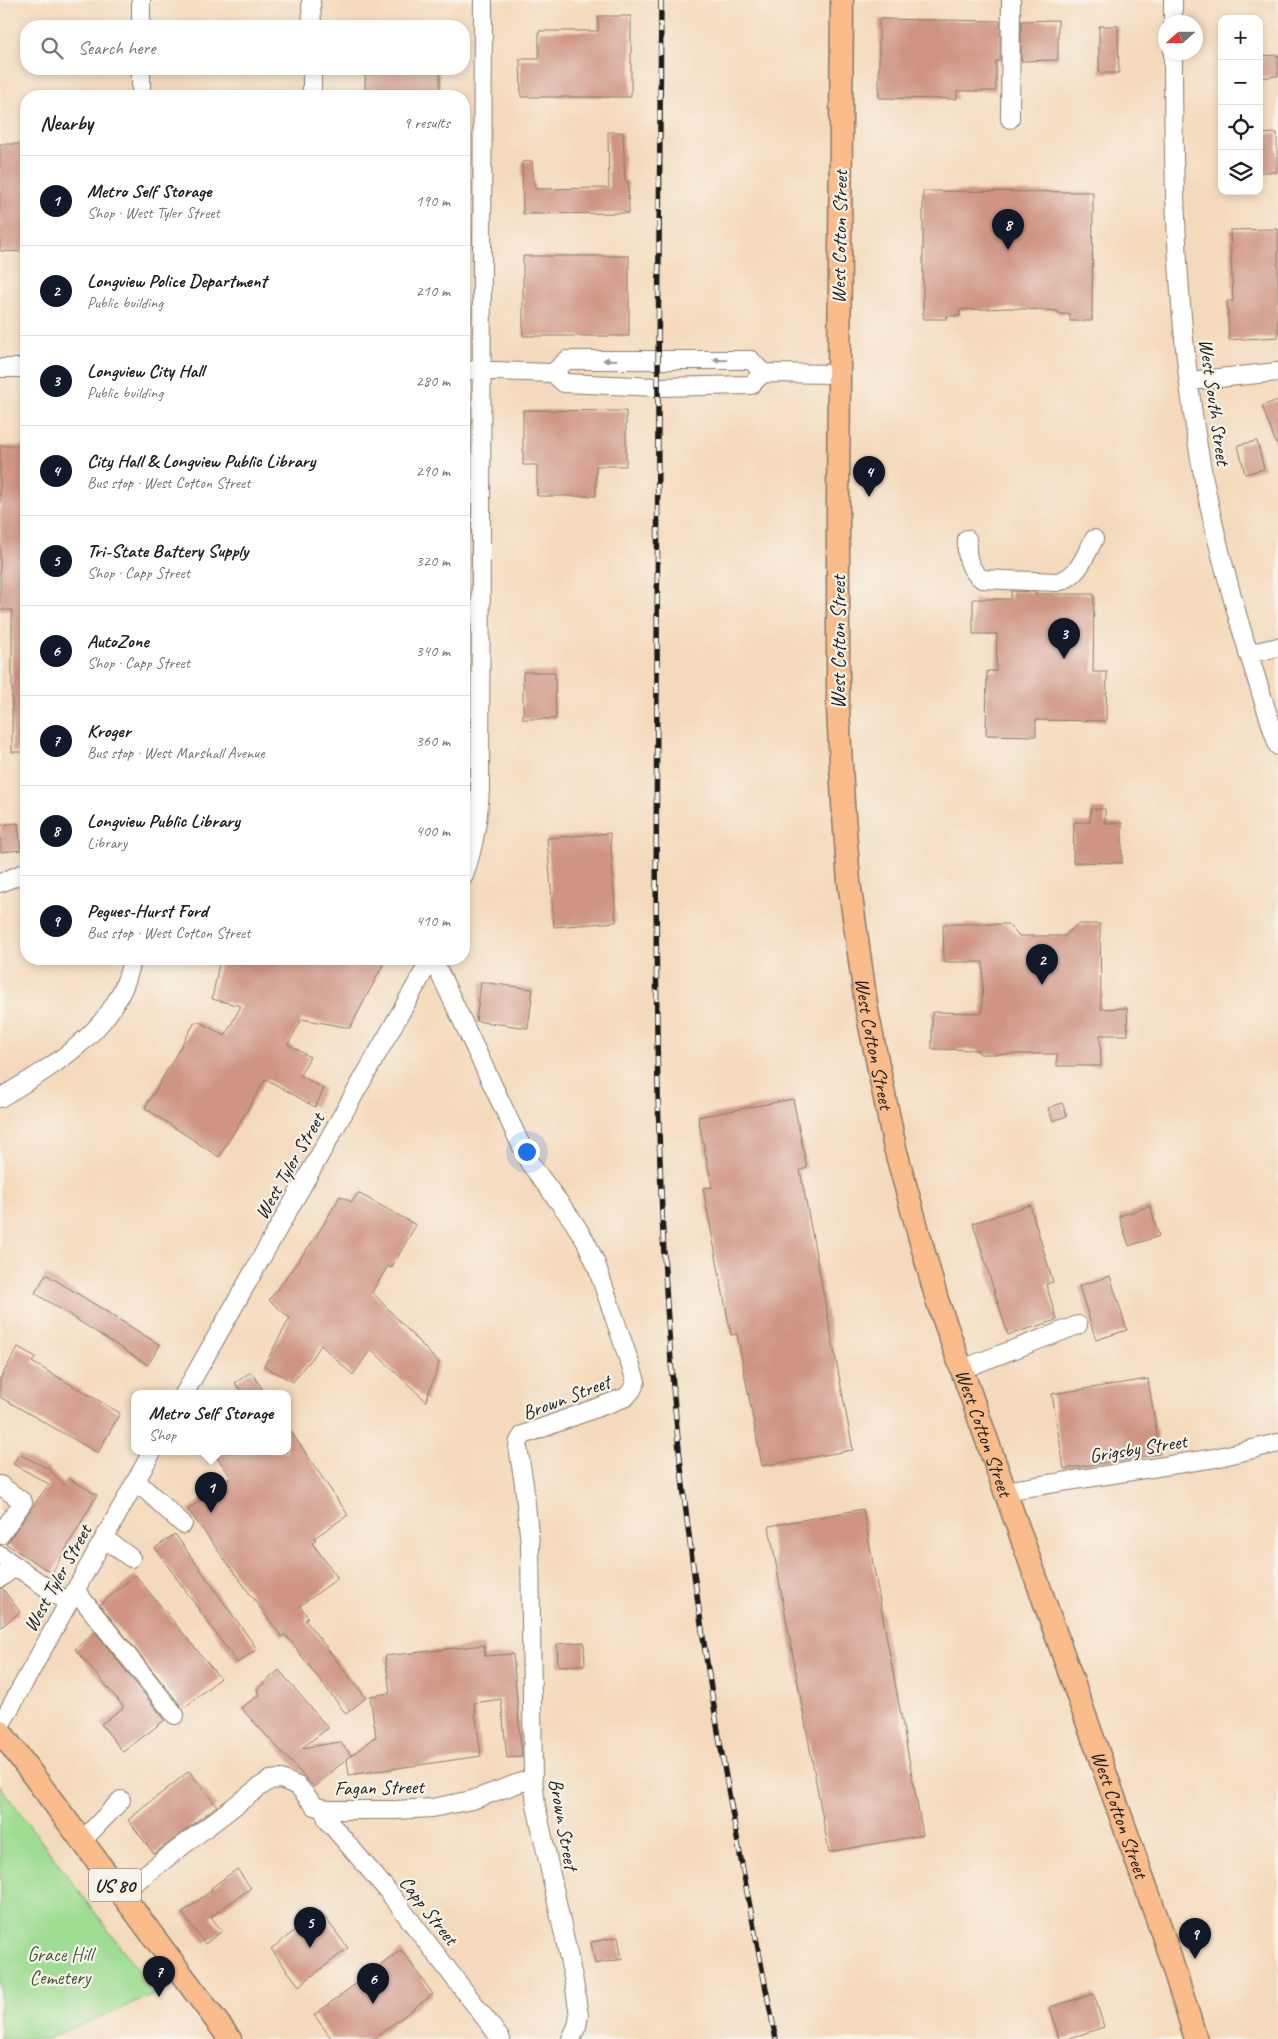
<!DOCTYPE html>
<meta charset="utf-8">
<style>
:root{--surface:#fff;--page:#f6f6f6;--text:#202124;--muted:#757577;--line:#e0e0e0;--accent:#111827}
body{margin:0;font-family:Caveat,sans-serif;background:var(--page);color:var(--text)}
.controls{position:absolute;right:15px;top:15px;display:grid;overflow:hidden;border-radius:10px;box-shadow:0 2px 8px #0003}
.controls button{width:45px;height:45px;display:grid;place-items:center;padding:0;border:0;border-bottom:1px solid var(--line);background:var(--surface);color:var(--text);font:25px sans-serif}
.compass{position:absolute;left:1158px;top:15px;width:45px;height:45px;border-radius:50%;background:var(--surface);box-shadow:0 2px 8px #0003;rotate:249deg}
.you{position:absolute;left:526px;top:1151px;width:18px;height:18px;margin:-12px;border:4px solid #fff;border-radius:50%;background:#1a73e8;box-shadow:0 0 0 8px #1a73e833}
.badge{display:grid;place-items:center;width:32px;height:32px;border-radius:50%;background:var(--accent);color:#fff;font-size:16px;font-weight:700}
.pin{position:absolute;translate:-50% -41px;filter:drop-shadow(0 1px 2px #0008)}
.pin::after{content:'';position:absolute;top:26px;width:18px;height:15px;background:inherit;clip-path:polygon(0 0,100% 0,50% 100%)}
.popup{position:absolute;left:131px;top:1390px;width:160px;height:65px;box-sizing:border-box;display:grid;place-content:center;border-radius:10px;background:var(--surface);filter:drop-shadow(0 1px 4px #0005);font-size:16px;white-space:nowrap;color:var(--muted)}
.popup b{font-size:19px;color:var(--text)}
.popup::after{content:'';position:absolute;left:50%;top:100%;margin-left:-10px;border:10px solid transparent;border-top-color:var(--surface)}
.list{margin:0;padding:0;list-style:none}
h2{display:flex;justify-content:space-between;align-items:center;height:65px;margin:0;padding:0 20px;font-size:21px}
h2 small{font-size:16px;font-weight:400;color:var(--muted)}
.list li{display:grid;grid-template-columns:32px 1fr auto;gap:15px;align-items:center;box-sizing:border-box;height:90px;padding:0 20px;border-top:1px solid var(--line)}
.list b{display:block;font-size:19px;white-space:nowrap}
.list p{margin:0;font-size:16px;white-space:nowrap;color:var(--muted)}
.list em{font-size:16px;font-style:normal;color:var(--muted)}
.icon{flex:none;width:28px;height:28px;fill:none;stroke:currentColor;stroke-width:2;stroke-linecap:round;stroke-linejoin:round}
.map{position:relative;flex:none;width:1278px;height:2039px;overflow:hidden}
.search{position:absolute;background:var(--surface);box-shadow:0 2px 8px #0003;left:20px;top:20px;width:450px;height:55px;display:flex;align-items:center;gap:12px;box-sizing:border-box;padding:0 18px;border-radius:20px;color:var(--muted);font-size:19px}
.panel{position:absolute;background:var(--surface);box-shadow:0 2px 8px #0003;left:20px;top:90px;width:450px;height:875px;border-radius:20px}
.map>svg:first-child{display:block}
.green{fill:#9edd93;stroke:#5d7c58}
.building{fill:#cf9484}
.lines{fill:none;stroke-linecap:round;stroke-linejoin:round}
.minor-casing{stroke:#887b6c;stroke-width:20}
.major-casing{stroke:#887b6c;stroke-width:25}
.minor{stroke:#fff;stroke-width:18}
.major{stroke:#f9bc8a;stroke-width:22}
.rail-casing{stroke:#1c1c1c;stroke-width:5.5}
.rail{stroke:#f7f3e8;stroke-width:4;stroke-dasharray:11;stroke-linecap:butt}
.oneway{fill:#999}
.labels{text-anchor:middle;stroke-width:4.5;stroke-linejoin:round;paint-order:stroke}
.shield{fill:#f7f3e8;stroke:#5e5c59;stroke-width:1}
.shield-label{font-size:19px;font-weight:bold;fill:#1c1c1c}
.street-label{font-size:20px;fill:#1c1c1c;stroke:#f7f3e8}
.park-label{font-size:20px;fill:#435640;stroke:#f7f3e8}
</style>
<div class="map">
<svg width="1278" height="2039" viewBox="0 0 1278 2039">
<rect width="100%" height="100%" fill="#f7f3e8"/>
<filter id="ink" filterUnits="userSpaceOnUse"><feTurbulence type="fractalNoise" baseFrequency=".02" numOctaves="2"/><feDisplacementMap in="SourceGraphic" scale="10" xChannelSelector="R" yChannelSelector="G"/><feConvolveMatrix kernelMatrix="1 2 1 2 8 2 1 2 1" color-interpolation-filters="sRGB"/></filter>
<filter id="wash" filterUnits="userSpaceOnUse"><feTurbulence type="fractalNoise" baseFrequency=".0096" numOctaves="4" result="noise"/><feDisplacementMap in="SourceGraphic" scale="20" xChannelSelector="R" yChannelSelector="G"/><feGaussianBlur stdDeviation="1.12" result="paint"/><feColorMatrix in="noise" values="0 0 0 0 0 0 0 0 0 0 0 0 0 0 0 0 0 1.4 0 .05"/><feComposite in="paint" operator="in"/></filter>
<g filter="url(#wash)">
<rect width="100%" height="100%" fill="#f4dabc"/>
<path class="green" d="M 0,1786 L 156,1994 L 46,2039 L 0,2039 Z"/>
<g id="blocks">
<path class="building" d="M 598,16 L 631,16 L 631,97 L 521,97 L 520,59 L 539,59 L 539,31 L 598,31 Z
M 879,19 L 1000,21 L 1000,61 L 996,61 L 996,91 L 957,91 L 957,99 L 879,98 Z
M 1058,20 L 1058,60 L 1021,61 L 1021,21 Z
M 1099,26 L 1118,26 L 1119,73 L 1099,73 Z
M 1278,55 L 1278,76 L 1259,78 L 1259,56 Z
M 365,69 L 440,69 L 440,96 L 365,96 Z
M 608,132 L 623,132 L 625,181 L 628,181 L 629,213 L 523,214 L 522,162 L 532,161 L 535,189 L 609,188 Z
M 1277,133 L 1277,172 L 1259,172 L 1259,134 Z
M 0,144 L 26,144 L 26,252 L 0,251 Z
M 923,191 L 1093,192 L 1092,321 L 1070,321 L 1070,314 L 1058,314 L 1058,311 L 1009,308 L 960,310 L 960,316 L 947,316 L 947,319 L 923,319 Z
M 1278,229 L 1278,337 L 1229,340 L 1227,301 L 1233,301 L 1230,230 Z
M 523,256 L 629,256 L 629,336 L 523,336 Z
M 1278,400 L 1278,443 L 1276,444 L 1262,406 Z
M 523,410 L 626,411 L 626,466 L 596,466 L 596,496 L 537,496 L 537,465 L 523,465 Z
M 1257,441 L 1264,469 L 1245,474 L 1238,445 Z
M 0,446 L 26,446 L 26,752 L 12,752 L 12,610 L 0,610 Z
M 1011,591 L 1036,592 L 1036,594 L 1094,594 L 1093,672 L 1107,672 L 1106,721 L 1036,720 L 1036,736 L 986,735 L 987,671 L 996,671 L 997,634 L 973,634 L 973,599 L 1011,599 Z
M 523,672 L 555,672 L 556,719 L 523,719 Z
M 1091,809 L 1105,809 L 1105,823 L 1122,823 L 1122,863 L 1073,862 L 1074,822 L 1090,822 Z
M 18,823 L 21,850 L 1,852 L 0,825 Z
M 610,833 L 616,922 L 554,927 L 547,838 Z
M 943,924 L 1007,924 L 1019,936 L 1065,936 L 1077,924 L 1100,924 L 1101,1009 L 1127,1008 L 1128,1035 L 1100,1035 L 1101,1066 L 1057,1066 L 1057,1054 L 980,1054 L 977,1050 L 932,1049 L 932,1012 L 982,1013 L 983,962 L 944,962 Z
M 220,959 L 386,959 L 350,1028 L 302,1019 L 288,1044 L 310,1057 L 300,1075 L 324,1089 L 315,1107 L 266,1079 L 219,1157 L 145,1108 L 195,1022 L 200,1022 L 225,1036 L 241,1006 L 212,999 Z
M 481,982 L 533,989 L 528,1028 L 476,1021 Z
M 793,1099 L 807,1168 L 800,1170 L 853,1450 L 762,1466 L 737,1334 L 731,1335 L 703,1188 L 712,1187 L 698,1117 Z
M 1062,1103 L 1067,1116 L 1053,1121 L 1048,1108 Z
M 358,1193 L 416,1225 L 391,1268 L 388,1266 L 372,1292 L 439,1363 L 426,1401 L 371,1349 L 353,1375 L 321,1345 L 309,1363 L 307,1363 L 293,1382 L 264,1366 L 290,1318 L 269,1300 L 316,1237 L 340,1196 L 352,1202 Z
M 1030,1205 L 1053,1282 L 1046,1284 L 1057,1320 L 1008,1335 L 973,1223 Z
M 1150,1206 L 1159,1236 L 1129,1246 L 1119,1216 Z
M 46,1274 L 160,1345 L 148,1365 L 35,1293 Z
M 1110,1276 L 1127,1330 L 1096,1340 L 1079,1286 Z
M 18,1347 L 36,1357 L 32,1362 L 120,1413 L 98,1453 L 0,1397 L 0,1379 Z
M 251,1372 L 266,1394 L 243,1394 L 235,1383 Z
M 1148,1379 L 1160,1454 L 1064,1469 L 1052,1394 Z
M 287,1426 L 348,1515 L 314,1538 L 316,1540 L 312,1543 L 338,1578 L 300,1606 L 308,1617 L 305,1620 L 366,1698 L 346,1714 L 285,1634 L 282,1637 L 188,1510 L 231,1477 L 213,1452 L 287,1452 Z
M 19,1454 L 49,1469 L 64,1485 L 68,1478 L 97,1495 L 52,1573 L 6,1544 L 49,1484 L 13,1464 Z
M 863,1509 L 923,1835 L 829,1852 L 769,1526 Z
M 175,1534 L 257,1649 L 237,1663 L 155,1548 Z
M 135,1575 L 220,1678 L 183,1709 L 100,1605 Z
M 0,1588 L 2,1588 L 20,1612 L 0,1628 Z
M 95,1632 L 165,1720 L 123,1752 L 101,1724 L 124,1707 L 75,1649 Z
M 584,1642 L 585,1665 L 558,1666 L 557,1644 Z
M 484,1645 L 485,1656 L 513,1654 L 522,1757 L 507,1758 L 501,1699 L 474,1703 L 481,1756 L 349,1775 L 347,1759 L 373,1738 L 376,1737 L 370,1696 L 390,1693 L 385,1656 Z
M 279,1670 L 328,1728 L 302,1748 L 340,1742 L 351,1755 L 314,1787 L 241,1708 L 259,1695 L 257,1689 Z
M 189,1771 L 217,1806 L 154,1854 L 128,1820 Z
M 237,1869 L 251,1888 L 211,1917 L 222,1931 L 205,1944 L 182,1913 L 212,1890 L 211,1888 Z
M 320,1911 L 348,1948 L 299,1986 L 271,1949 Z
M 618,1937 L 622,1959 L 595,1964 L 591,1942 Z
M 401,1950 L 433,1994 L 373,2039 L 332,2039 L 314,2015 Z
M 1094,1994 L 1104,2027 L 1067,2039 L 1059,2039 L 1050,2007 Z"/>
</g>
</g>
<g filter="url(#ink)">
<use href="#blocks" fill-opacity="0" stroke="#887b6c" stroke-width="1"/>
<g class="lines">
<g class="minor-casing">
<path id="minor" d="M 311,0 L 312,26
M 1173,22 L 1173,0
M 141,26 L 141,0
M 1173,52 C 1173,197 1177,343 1205,485 C 1223,574 1250,660 1278,746
M 312,69 L 312,96
M 141,96 L 141,69
M 1010,119 L 1011,0
M 0,368 L 26,368
M 464,370 L 553,373 L 564,383 L 658,387 L 751,385 L 763,373 L 838,374
M 553,373 L 567,360 L 751,360 L 763,373
M 1189,381 L 1278,372
M 967,539 C 966,555 968,569 982,579 L 1057,582 C 1078,578 1085,556 1094,539
M 1248,654 L 1278,647
M 464,876 C 474,847 479,818 480,787 L 483,0
M 0,883 L 26,872
M 433,959 L 529,1162 L 573,1221 L 586,1242 L 596,1264 L 636,1381 L 632,1390 L 626,1397 L 523,1435 L 519,1441 L 518,1447 L 524,1484 L 530,1544 L 533,1778 L 536,1805 L 574,1982 L 579,2016 L 577,2026 L 571,2039
M 0,1098 C 55,1065 120,1028 132,959
M 962,1369 L 1078,1325
M 184,1394 L 431,959
M 136,1481 L 183,1524
M 0,1485 L 23,1502 L 0,1535
M 1005,1491 L 1215,1458 L 1278,1443
M 104,1538 L 131,1558
M 0,1555 L 68,1603
M 0,1578 L 16,1566
M 75,1590 L 175,1715
M 0,1726 L 152,1452
M 323,1809 L 328,1821 L 387,1890 L 501,2039
M 82,1841 L 121,1800
M 121,1893 L 258,1788 L 270,1780 L 281,1779 L 298,1786 L 315,1806 L 327,1810 L 395,1810 L 432,1808 L 472,1800 L 533,1778"/>
</g>
<g class="major-casing">
<g id="major">
<path id="s1" d="M 842,0 L 838,502 L 838,709 L 843,803 L 849,882 L 867,1011 L 895,1148 L 937,1300 L 1163,1935 L 1196,2039"/>
<path d="M 0,1731 L 230,2039"/>
</g>
</g>
<use href="#minor" class="minor"/>
<use href="#major" class="major"/>
<g class="rail-casing">
<path id="rail" d="M 661,0 C 658,226 658,453 657,679 C 656,902 653,1125 670,1348 C 687,1581 730,1811 776,2039"/>
</g>
<use href="#rail" class="rail"/>
</g>
<defs><path id="oneway-solid" d="M-6-.8H1V-3.2L6.5 0L1 3.2V.8H-6Z" transform="scale(1.25)"/></defs>
<g class="oneway">
<use href="#oneway-solid" transform="translate(610 360) rotate(179)"/>
<use href="#oneway-solid" transform="translate(720 360) rotate(-179)"/>
</g>
</g>
<g class="labels">
<rect class="shield" x="89" y="1868.5" width="52" height="33" rx="4"/>
<g class="shield-label">
<text x="115" y="1892">US 80</text>
</g>
<g class="street-label">
<text transform="translate(839 237) rotate(-89)" y="7">West Cotton Street</text>
<text transform="translate(1215 402) rotate(82)" y="7">West South Street</text>
<text transform="translate(838 642) rotate(-90)" y="7">West Cotton Street</text>
<text dy="7" stroke="none"><textPath href="#s1" startOffset="1046">West Cotton Street</textPath></text>
<text transform="translate(289 1166) rotate(-60)" y="7">West Tyler Street</text>
<text transform="translate(566 1397) rotate(-21)" y="7">Brown Street</text>
<text dy="7" stroke="none"><textPath href="#s1" startOffset="1451">West Cotton Street</textPath></text>
<text transform="translate(1138 1448) rotate(-9)" y="7">Grigsby Street</text>
<text transform="translate(57 1578) rotate(-61)" y="7">West Tyler Street</text>
<text transform="translate(379 1787) rotate(-1)" y="7">Fagan Street</text>
<text dy="7" stroke="none"><textPath href="#s1" startOffset="1856">West Cotton Street</textPath></text>
<text transform="translate(564 1824) rotate(80)" y="7">Brown Street</text>
<text transform="translate(429 1910) rotate(52)" y="7">Capp Street</text>
</g>
<g class="park-label">
<text x="60" y="1961">Grace Hill<tspan x="60" dy="23">Cemetery</tspan></text>
</g>
</g>
</svg>
<div class="controls">
<button>+</button>
<button>−</button>
<button><svg class="icon" aria-label="locate" viewBox="0 0 24 24"><circle cx="12" cy="12" r="6"/><path d="M12 2v4M12 18v4M2 12h4M18 12h4"/></svg></button>
<button><svg class="icon" aria-label="layers" viewBox="0 0 24 24"><path d="M12 4l9 5-9 5-9-5zM3 14l9 5 9-5"/></svg></button>
</div>
<svg class="compass" viewBox="-18 -18 36 36"><path d="M0-13l5 13h-10z" fill="#e53935"/><path d="M0 13l5-13h-10z" fill="#757577"/></svg>
<div class="you"></div>
<div class="pin badge" style="left:211px;top:1513px">1</div>
<div class="popup"><b>Metro Self Storage</b>Shop</div>
<div class="pin badge" style="left:1042px;top:985px">2</div>
<div class="pin badge" style="left:1064px;top:659px">3</div>
<div class="pin badge" style="left:869px;top:497px">4</div>
<div class="pin badge" style="left:310px;top:1948px">5</div>
<div class="pin badge" style="left:373px;top:2004px">6</div>
<div class="pin badge" style="left:159px;top:1997px">7</div>
<div class="pin badge" style="left:1008px;top:250px">8</div>
<div class="pin badge" style="left:1195px;top:1959px">9</div>
<div class="search"><svg class="icon" aria-label="search" viewBox="0 0 24 24"><circle cx="10" cy="10" r="6"/><path d="M15 15l6 6"/></svg>Search here</div>
<section class="panel">
<h2>Nearby<small>9 results</small></h2>
<ul class="list">
<li><span class="badge">1</span><div><b>Metro Self Storage</b><p>Shop · West Tyler Street</p></div><em>190 m</em></li>
<li><span class="badge">2</span><div><b>Longview Police Department</b><p>Public building</p></div><em>210 m</em></li>
<li><span class="badge">3</span><div><b>Longview City Hall</b><p>Public building</p></div><em>280 m</em></li>
<li><span class="badge">4</span><div><b>City Hall &amp; Longview Public Library</b><p>Bus stop · West Cotton Street</p></div><em>290 m</em></li>
<li><span class="badge">5</span><div><b>Tri-State Battery Supply</b><p>Shop · Capp Street</p></div><em>320 m</em></li>
<li><span class="badge">6</span><div><b>AutoZone</b><p>Shop · Capp Street</p></div><em>340 m</em></li>
<li><span class="badge">7</span><div><b>Kroger</b><p>Bus stop · West Marshall Avenue</p></div><em>360 m</em></li>
<li><span class="badge">8</span><div><b>Longview Public Library</b><p>Library</p></div><em>400 m</em></li>
<li><span class="badge">9</span><div><b>Pegues-Hurst Ford</b><p>Bus stop · West Cotton Street</p></div><em>410 m</em></li>
</ul>
</section>
</div>
